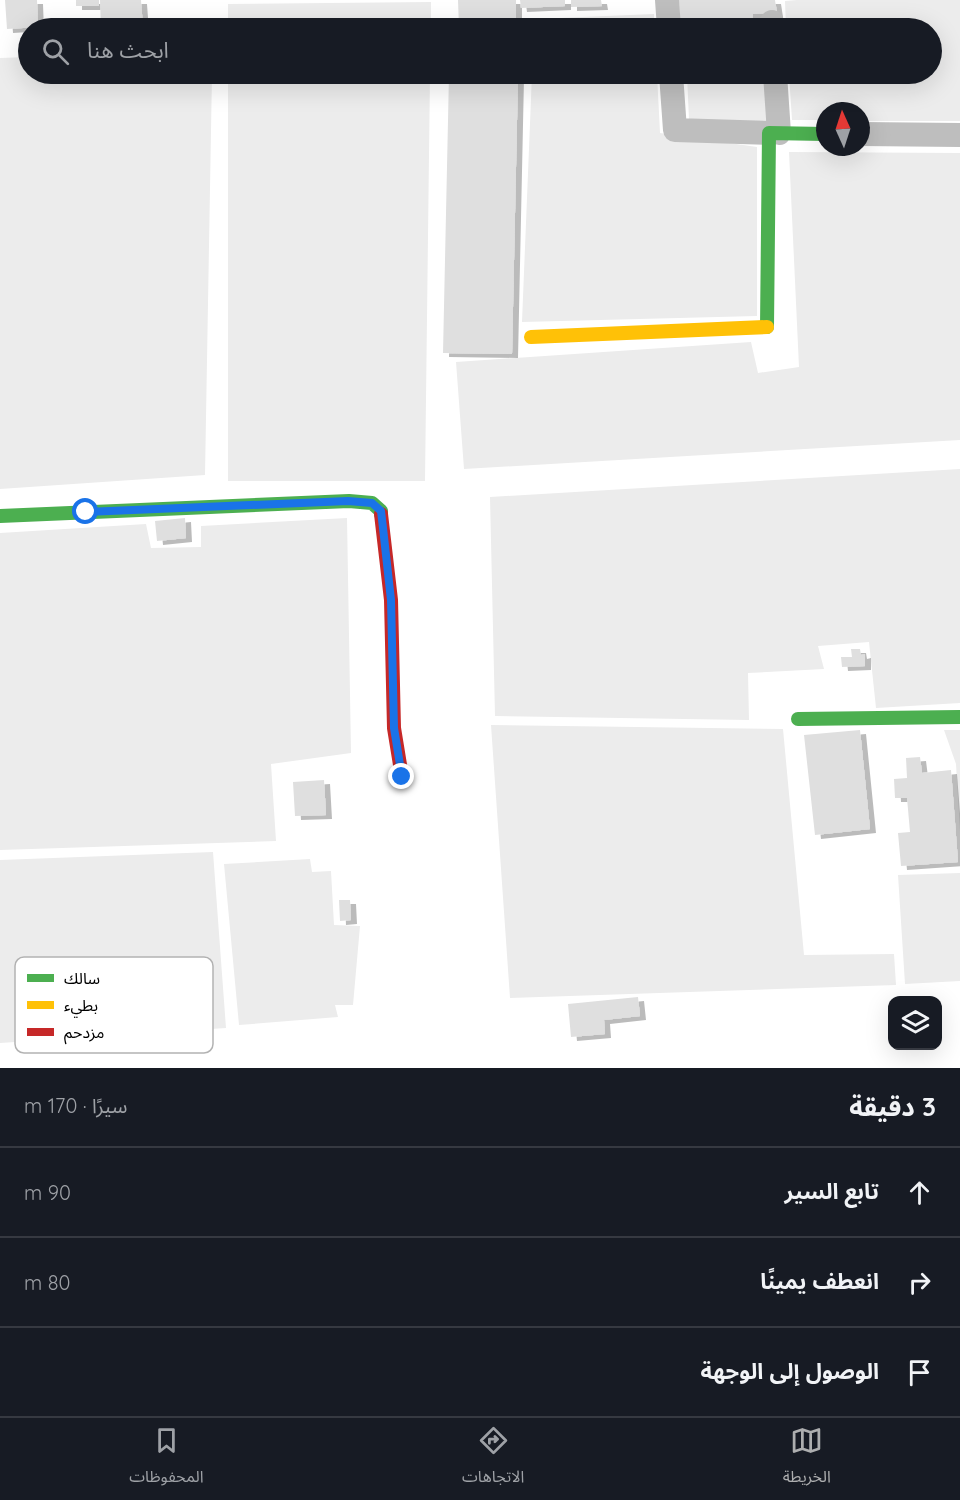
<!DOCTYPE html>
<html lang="ar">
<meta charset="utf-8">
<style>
:root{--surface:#171b24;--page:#20242c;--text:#f1f3f6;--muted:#9ea1a6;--line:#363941;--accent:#adaeaf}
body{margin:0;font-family:Quicksand,"Noto Sans Arabic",sans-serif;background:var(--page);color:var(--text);direction:rtl}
.controls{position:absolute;right:18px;bottom:18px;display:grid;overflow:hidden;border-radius:12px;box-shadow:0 6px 24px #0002}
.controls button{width:54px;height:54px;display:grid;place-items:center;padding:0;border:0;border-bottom:2px solid var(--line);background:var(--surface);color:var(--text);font:30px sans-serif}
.compass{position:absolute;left:816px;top:102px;width:54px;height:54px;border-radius:50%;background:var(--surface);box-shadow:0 6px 24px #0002;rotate:357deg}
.stop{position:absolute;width:18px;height:18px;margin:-14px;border:4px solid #1a73e8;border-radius:50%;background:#fff}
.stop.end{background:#1a73e8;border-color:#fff;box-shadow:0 2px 6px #0008}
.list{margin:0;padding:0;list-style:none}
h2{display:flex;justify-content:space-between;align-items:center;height:78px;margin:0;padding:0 24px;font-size:26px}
h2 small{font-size:20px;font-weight:400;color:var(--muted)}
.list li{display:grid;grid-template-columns:39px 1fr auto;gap:18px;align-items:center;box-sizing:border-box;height:90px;padding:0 24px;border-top:2px solid var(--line)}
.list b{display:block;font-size:22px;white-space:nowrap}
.list em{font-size:20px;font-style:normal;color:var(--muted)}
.icon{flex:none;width:33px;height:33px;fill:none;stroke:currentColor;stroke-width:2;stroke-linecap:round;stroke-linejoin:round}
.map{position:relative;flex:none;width:960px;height:1068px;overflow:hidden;direction:ltr}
.search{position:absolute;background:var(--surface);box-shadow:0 6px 24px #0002;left:18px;right:18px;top:18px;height:66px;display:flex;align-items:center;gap:15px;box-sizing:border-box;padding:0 21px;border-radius:33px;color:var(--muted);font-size:22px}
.sheet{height:348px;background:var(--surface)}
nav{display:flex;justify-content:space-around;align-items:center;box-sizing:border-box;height:84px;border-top:2px solid var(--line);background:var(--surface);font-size:16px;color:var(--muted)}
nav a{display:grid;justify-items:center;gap:3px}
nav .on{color:var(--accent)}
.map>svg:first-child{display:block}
.green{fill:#ececec}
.building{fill:#dfdfdf;filter:url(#shadow)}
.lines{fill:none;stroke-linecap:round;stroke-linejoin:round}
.street{stroke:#bebebe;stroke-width:24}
.fast{stroke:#4caf50;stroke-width:14}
.slow{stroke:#ffc107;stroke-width:14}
.jam{stroke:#c62828;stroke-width:14}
.route{stroke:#1a73e8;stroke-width:8}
.key{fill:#fff;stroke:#b2b2b2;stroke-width:1.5}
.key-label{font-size:16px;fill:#000}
</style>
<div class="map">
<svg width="960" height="1068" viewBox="0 0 960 1068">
<defs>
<filter id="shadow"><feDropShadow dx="6" dy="4" stdDeviation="0" flood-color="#0004"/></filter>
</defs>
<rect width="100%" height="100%" fill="#fff"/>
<path class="green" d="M 797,0 L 960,0 L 960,121 L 861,121 L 861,111 L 825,111 L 825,120 L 792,120 L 789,74 L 932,74 L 932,28 L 786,28 L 785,1 Z
M 431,2 L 431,28 L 228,28 L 228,4 Z
M 654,14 L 654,28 L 533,28 L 534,19 Z
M 28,57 L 28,74 L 212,74 L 205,475 L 0,489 L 0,58 Z
M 228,74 L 430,74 L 425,481 L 228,481 Z
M 532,74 L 657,74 L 660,133 L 757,147 L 757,316 L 522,322 Z
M 687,74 L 765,74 L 768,122 L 689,120 Z
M 789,152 L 960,153 L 960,440 L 464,469 L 456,362 L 751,342 L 758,373 L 799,367 Z
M 960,469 L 960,703 L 876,708 L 869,642 L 818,646 L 824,669 L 748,673 L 749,720 L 495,716 L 490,497 Z
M 347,518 L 351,753 L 271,764 L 276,841 L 0,850 L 0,533 L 146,524 L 151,548 L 201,547 L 201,526 Z
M 491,725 L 783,729 L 804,955 L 894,954 L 896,985 L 510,998 Z
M 944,730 L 960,730 L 960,832 L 956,764 Z
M 213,852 L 226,1028 L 0,1043 L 0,860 Z
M 310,859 L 312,872 L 331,871 L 334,925 L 360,926 L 353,1005 L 335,1005 L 338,1017 L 239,1025 L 224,864 Z
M 960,873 L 960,981 L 905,984 L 898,875 Z"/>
<path class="building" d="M 5,0 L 37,0 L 38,27 L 7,29 Z
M 76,0 L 99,0 L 99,6 L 76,6 Z
M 100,0 L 141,0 L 143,28 L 101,28 Z
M 458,0 L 516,0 L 516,28 L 459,28 Z
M 520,0 L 565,0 L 565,6 L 521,8 Z
M 571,0 L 601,0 L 602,6 L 571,7 Z
M 679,0 L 775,0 L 777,13 L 753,14 L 751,28 L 680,28 Z
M 449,74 L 518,74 L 512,354 L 443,353 Z
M 185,518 L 186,538 L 157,541 L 155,521 Z
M 851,649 L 860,649 L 861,655 L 865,654 L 865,666 L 842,667 L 841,657 L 852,657 Z
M 860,730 L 870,829 L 815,835 L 804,735 Z
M 920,757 L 922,773 L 951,770 L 958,862 L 901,866 L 898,833 L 910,832 L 907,798 L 895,798 L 894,779 L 907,778 L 906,758 Z
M 324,780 L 326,815 L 295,816 L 293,782 Z
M 339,900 L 350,900 L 351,920 L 340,921 Z
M 638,997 L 640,1016 L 604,1020 L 605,1034 L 571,1037 L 568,1004 Z"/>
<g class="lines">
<path class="street" d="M 667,0 L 669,28
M 772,22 L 772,28
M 671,74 L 675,130 L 769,133
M 775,74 L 779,133
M 861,134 L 960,135"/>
<path class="fast" d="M 767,327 L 769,133 L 825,134
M 0,516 L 349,501 L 372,503 L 381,511 L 381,514
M 798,719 L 960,717"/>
<path class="slow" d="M 531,337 L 767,327"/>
<path class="jam" d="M 381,514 L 391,600 L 394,728 L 402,777"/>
</g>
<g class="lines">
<path class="route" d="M 86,512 L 348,501 L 372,503 L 381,511 L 383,528 L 391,600 L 394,728 L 402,777"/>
</g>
<rect x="15" y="957" width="198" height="96" rx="9" class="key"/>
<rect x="27" y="974" width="27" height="8" fill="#4caf50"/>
<rect x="27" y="1001" width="27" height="8" fill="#ffc107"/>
<rect x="27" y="1028" width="27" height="8" fill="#c62828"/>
<g class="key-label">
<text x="64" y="984">سالك</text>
<text x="64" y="1011">بطيء</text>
<text x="64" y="1038">مزدحم</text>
</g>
</svg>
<div class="controls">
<button><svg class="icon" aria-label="layers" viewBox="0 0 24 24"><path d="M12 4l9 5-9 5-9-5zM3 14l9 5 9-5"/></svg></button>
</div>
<svg class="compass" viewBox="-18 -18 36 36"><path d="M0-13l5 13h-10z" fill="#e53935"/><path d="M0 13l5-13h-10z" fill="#9ea1a6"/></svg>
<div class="stop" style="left:86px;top:512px"></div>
<div class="stop end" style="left:402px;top:777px"></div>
<div class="search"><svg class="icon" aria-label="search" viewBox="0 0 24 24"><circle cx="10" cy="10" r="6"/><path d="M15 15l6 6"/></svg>ابحث هنا</div>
</div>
<section class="sheet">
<h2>3 دقيقة<small>سيرًا · 170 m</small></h2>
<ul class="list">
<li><svg class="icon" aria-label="ahead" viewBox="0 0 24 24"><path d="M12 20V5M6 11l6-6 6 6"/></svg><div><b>تابع السير</b></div><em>90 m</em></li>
<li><svg class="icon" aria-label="right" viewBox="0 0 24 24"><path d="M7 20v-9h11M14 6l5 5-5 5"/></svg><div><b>انعطف يمينًا</b></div><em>80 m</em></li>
<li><svg class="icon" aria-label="arrive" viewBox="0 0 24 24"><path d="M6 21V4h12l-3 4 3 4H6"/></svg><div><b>الوصول إلى الوجهة</b></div></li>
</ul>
</section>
<nav>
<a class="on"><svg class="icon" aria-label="map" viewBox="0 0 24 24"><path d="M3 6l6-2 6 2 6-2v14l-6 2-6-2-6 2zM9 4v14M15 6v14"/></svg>الخريطة</a>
<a><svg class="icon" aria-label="directions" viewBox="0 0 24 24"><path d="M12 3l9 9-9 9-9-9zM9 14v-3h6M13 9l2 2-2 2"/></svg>الاتجاهات</a>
<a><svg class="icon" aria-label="saved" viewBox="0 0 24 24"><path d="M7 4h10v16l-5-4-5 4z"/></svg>المحفوظات</a>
</nav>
